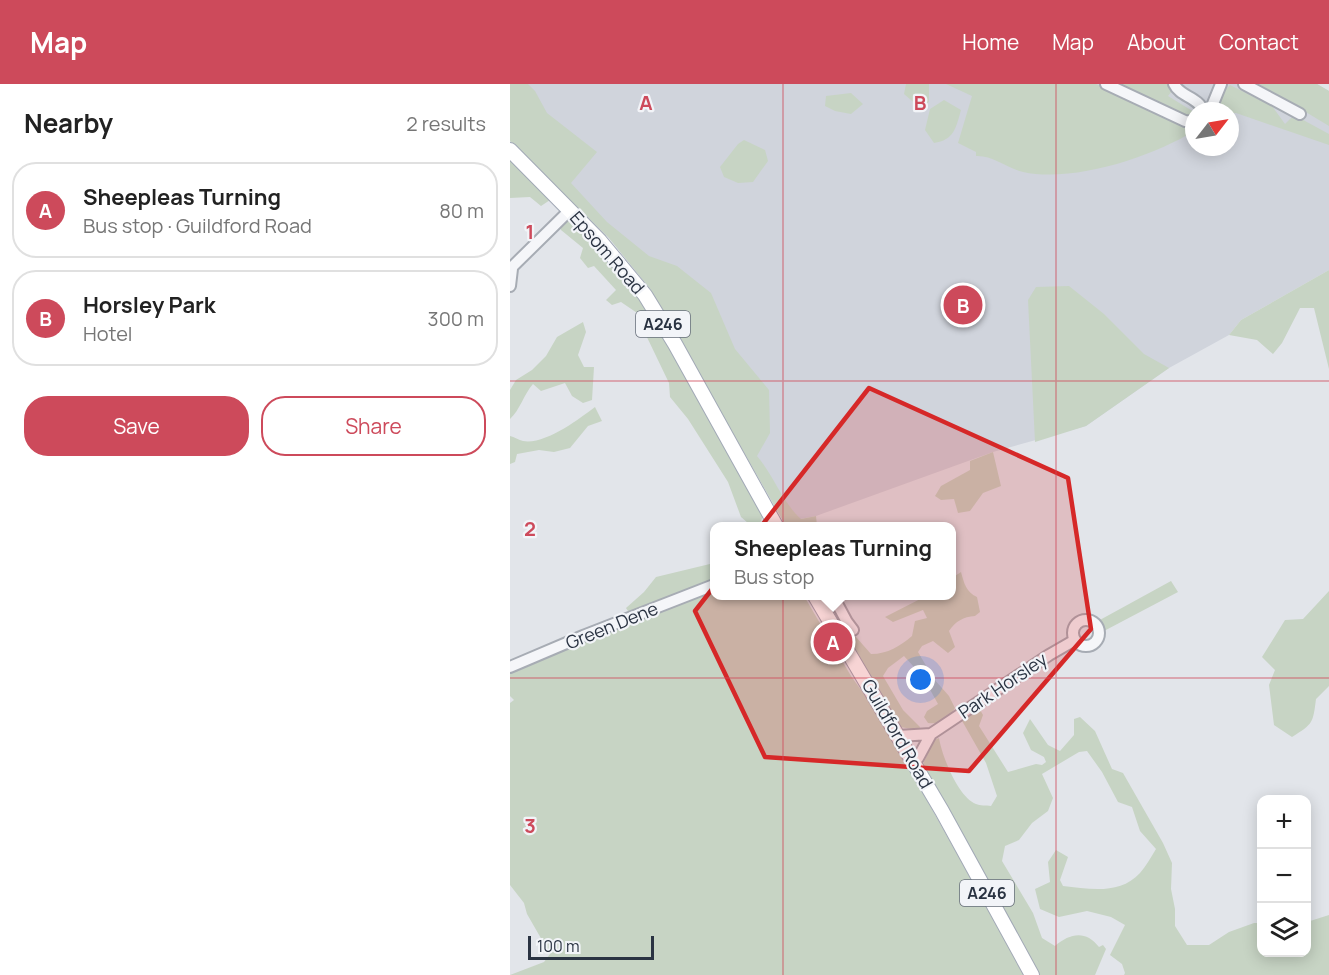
<!DOCTYPE html>
<meta charset="utf-8">
<style>
:root{--surface:#fff;--page:#f6f6f6;--text:#222;--muted:#767676;--line:#e0e0e0;--accent:#cd4a5b}
body{margin:0;font-family:Manrope,sans-serif;background:var(--page);color:var(--text)}
.controls{position:absolute;right:18px;bottom:18px;display:grid;overflow:hidden;border-radius:12px;box-shadow:0 3px 15px #0003}
.controls button{width:54px;height:54px;display:grid;place-items:center;padding:0;border:0;border-bottom:2px solid var(--line);background:var(--surface);color:var(--text);font:30px sans-serif}
.compass{position:absolute;left:675px;top:18px;width:54px;height:54px;border-radius:50%;background:var(--surface);box-shadow:0 3px 15px #0003;rotate:59deg}
.scale{position:absolute;left:18px;bottom:15px;width:126px;box-sizing:border-box;padding-left:6px;border:3px solid #2a3342;border-top:0;font-size:16px;line-height:21px;white-space:nowrap;color:#2a3342;-webkit-text-stroke:4px #f2f4f8;paint-order:stroke}
.you{position:absolute;left:411px;top:596px;width:21px;height:21px;margin:-15px;border:4px solid #fff;border-radius:50%;background:#1a73e8;box-shadow:0 0 0 9px #1a73e833}
.badge{display:grid;place-items:center;width:39px;height:39px;border-radius:50%;background:var(--accent);color:#fff;font-size:20px;font-weight:700}
.pin{position:absolute;translate:-50% -50%;border:3px solid #fff;box-shadow:0 2px 6px #0006}
.popup{position:absolute;left:200px;top:438px;width:246px;height:78px;box-sizing:border-box;display:grid;place-content:center;border-radius:12px;background:var(--surface);filter:drop-shadow(0 2px 4px #0005);font-size:20px;white-space:nowrap;color:var(--muted)}
.popup b{font-size:22px;color:var(--text)}
.popup::after{content:'';position:absolute;left:50%;top:100%;margin-left:-12px;border:12px solid transparent;border-top-color:var(--surface)}
.list{margin:0;padding:0;list-style:none}
h2{display:flex;justify-content:space-between;align-items:center;height:78px;margin:0;padding:0 24px;font-size:26px}
h2 small{font-size:20px;font-weight:400;color:var(--muted)}
.list li{display:grid;grid-template-columns:39px 1fr auto;gap:18px;align-items:center;box-sizing:border-box;height:96px;margin:0 12px 12px;padding:0 12px;border:2px solid var(--line);border-radius:24px}
.list b{display:block;font-size:22px;white-space:nowrap}
.list p{margin:0;font-size:20px;white-space:nowrap;color:var(--muted)}
.list em{font-size:20px;font-style:normal;color:var(--muted)}
.actions{display:flex;gap:12px;padding:18px 24px}
.actions a{flex:1;padding:14px 0;border:2px solid var(--accent);border-radius:24px;text-align:center;font-size:21px;color:var(--accent)}
.actions .main{background:var(--accent);color:#fff}
.icon{flex:none;width:33px;height:33px;fill:none;stroke:currentColor;stroke-width:2;stroke-linecap:round;stroke-linejoin:round}
.map{position:relative;flex:none;width:819px;height:891px;overflow:hidden}
header{display:flex;align-items:center;gap:36px;box-sizing:border-box;height:84px;padding:0 30px;background:var(--accent);color:#fff}
header strong{font-size:28px}
nav{display:flex;gap:33px;margin-inline-start:auto;font-size:21px}
main{display:flex}
aside{flex:1;background:var(--surface)}
.map>svg:first-child{display:block}
.built{fill:#d0d4dc;fill-rule:evenodd}
.green{fill:#c7d4c4}
.lines{fill:none;stroke-linecap:round;stroke-linejoin:round}
.minor-casing{stroke:#a7acb4;stroke-width:14}
.major-casing{stroke:#a2a9b6;stroke-width:16}
.minor{stroke:#f5f6f9;stroke-width:10}
.major{stroke:#fff;stroke-width:14}
.marked{fill:#d62828;fill-opacity:0.2;stroke:#d62828;stroke-width:4.5;stroke-linejoin:round}
.grid{fill:none;stroke:#cd4a5b;stroke-width:1.5;stroke-opacity:0.55}
.labels{text-anchor:middle;stroke-width:4.5;stroke-linejoin:round;paint-order:stroke}
.shield{fill:#f2f4f8;stroke:#666d79;stroke-width:1.5}
.shield-label{font-size:16px;font-weight:bold;fill:#2a3342}
.street-label{font-size:18px;fill:#2a3342;stroke:#f2f4f8}
.grid-label{font-size:20px;text-anchor:middle;font-weight:bold;fill:#cd4a5b;stroke:#f2f4f8;stroke-width:4.5;stroke-linejoin:round;paint-order:stroke}
</style>
<header>
<strong>Map</strong>
<nav><a>Home</a><a>Map</a><a>About</a><a>Contact</a></nav>
</header>
<main>
<aside>
<h2>Nearby<small>2 results</small></h2>
<ul class="list">
<li><span class="badge">A</span><div><b>Sheepleas Turning</b><p>Bus stop · Guildford Road</p></div><em>80 m</em></li>
<li><span class="badge">B</span><div><b>Horsley Park</b><p>Hotel</p></div><em>300 m</em></li>
</ul>
<div class="actions"><a class="main">Save</a><a>Share</a></div>
</aside>
<div class="map">
<svg width="819" height="891" viewBox="0 0 819 891">
<rect width="100%" height="100%" fill="#e2e5ea"/>
<path class="built" d="M 0,0 L 807,0 L 819,7 L 819,186 L 731,236 L 719,251 L 659,284 L 576,342 L 483,368 L 306,432 L 274,438 L 141,206 L 99,154 L 0,57 ZM 684,27 L 720,27 L 720,63 L 684,63 Z"/>
<path class="green" d="M 0,0 L 18,0 L 25,7 L 37,29 L 87,68 L 61,99 L 97,138 L 139,172 L 167,182 L 201,209 L 225,265 L 259,306 L 260,349 L 247,372 C 264,392 272,418 291,435 L 306,432 L 307,442 L 276,442 L 141,206 L 99,154 L 0,57 Z
M 396,0 L 419,0 L 419,18 L 409,23 L 394,10 Z
M 436,0 L 586,0 L 675,42 L 684,42 L 684,47 C 642,73 563,99 513,88 C 497,84 482,71 466,72 L 466,68 L 448,59 L 462,12 Z
M 604,0 L 658,0 L 662,7 L 658,12 L 684,28 L 684,34 L 678,34 Z
M 749,0 L 807,0 L 819,7 L 819,42 Z
M 720,1 L 762,22 L 775,40 L 784,31 L 819,50 L 819,61 L 726,29 L 720,29 L 720,27 L 704,27 L 714,7 Z
M 341,9 L 353,20 L 341,30 L 325,27 L 315,22 L 316,12 Z
M 434,16 L 451,26 C 446,44 444,56 424,59 L 415,46 L 420,25 Z
M 234,56 L 255,66 L 258,77 L 243,98 L 228,99 L 214,93 L 210,83 L 228,60 Z
M 0,70 L 40,116 L 31,122 L 20,113 L 0,114 Z
M 62,132 L 140,225 L 133,233 L 111,218 L 102,221 L 96,216 L 106,206 L 84,182 L 78,184 L 70,174 L 73,164 L 51,146 L 50,142 L 58,133 Z
M 819,186 L 819,285 L 804,224 L 790,224 L 772,259 L 763,270 L 747,256 L 719,251 L 731,236 Z
M 559,202 L 594,230 L 634,270 L 659,284 L 576,342 L 525,358 L 518,216 L 526,203 Z
M 146,237 L 253,432 L 250,439 L 238,439 L 231,433 L 218,398 L 178,335 L 160,313 L 159,299 L 134,247 L 136,239 Z
M 73,238 L 76,248 L 68,271 L 74,283 L 84,283 L 82,316 L 73,319 L 62,312 L 55,299 L 31,307 L 23,300 C 14,310 10,326 0,335 L 0,306 L 6,296 L 22,286 L 36,272 L 47,253 Z
M 85,323 L 92,337 L 78,342 L 60,364 L 44,368 L 29,366 L 7,370 L 5,378 L 0,380 L 0,352 C 4,353 9,356 13,357 C 35,361 69,335 85,323 Z
M 483,368 L 491,402 L 473,409 L 460,427 L 448,429 L 444,415 L 431,416 L 425,412 L 431,402 L 460,386 L 460,377 Z
M 204,479 L 204,496 L 120,530 L 116,524 L 134,508 L 146,493 Z
M 451,488 C 454,499 456,508 467,513 L 470,528 L 465,532 C 453,533 446,537 439,547 L 445,563 L 438,569 L 423,557 L 412,562 L 408,568 L 424,595 L 439,612 L 445,624 C 439,634 430,641 418,639 L 414,633 L 417,627 L 428,620 L 413,593 L 394,572 L 378,584 L 373,592 L 393,626 L 410,643 L 409,646 L 390,643 L 339,557 L 339,553 L 346,553 L 361,570 C 378,570 390,562 402,552 L 405,537 L 417,534 L 413,526 L 383,538 L 375,533 L 416,512 L 442,512 L 442,494 Z
M 661,497 L 668,508 L 594,547 L 588,537 Z
M 204,504 L 204,512 L 294,512 L 341,592 L 364,624 L 405,695 L 515,891 L 0,891 L 34,878 L 40,870 L 17,830 L 14,819 L 0,801 L 0,619 L 4,616 L 0,612 L 0,587 Z
M 819,507 L 819,602 L 806,615 C 803,639 803,640 782,653 L 764,641 L 759,601 L 765,586 L 752,573 L 775,536 L 793,535 Z
M 469,624 L 473,631 L 469,642 L 498,688 L 526,680 L 532,681 L 536,678 L 534,673 L 521,666 L 513,649 L 520,635 L 538,661 L 550,667 L 564,651 L 564,635 L 570,633 L 585,647 L 602,685 L 613,689 L 653,759 L 662,779 L 661,805 L 665,825 L 665,842 L 677,861 L 699,861 L 719,848 L 744,839 L 751,839 L 752,868 L 796,868 L 797,838 L 819,831 L 819,891 L 614,891 L 615,889 L 612,880 L 600,871 L 615,841 L 601,833 L 577,827 L 549,833 L 530,825 L 525,805 L 540,798 L 538,778 L 546,766 L 558,773 L 550,796 L 553,802 C 580,805 610,811 630,789 C 636,782 641,773 646,765 L 630,747 L 622,723 L 608,718 L 592,688 L 577,667 L 569,668 L 532,690 L 543,714 L 538,727 L 522,739 L 509,756 L 495,762 L 492,777 L 523,829 L 532,854 L 545,862 C 560,849 576,846 589,863 L 593,861 L 596,865 L 585,891 L 527,891 L 412,687 L 413,680 L 424,656 L 429,654 C 432,672 448,713 466,720 C 470,722 476,721 481,722 L 487,712 L 476,679 L 451,635 Z"/>
<g class="lines">
<g class="minor-casing">
<path id="minor" d="M 596,0 L 675,37 L 684,38
M 664,0 C 670,13 689,13 693,27
M 734,0 L 790,30
M 700,27 L 711,0
M 0,185 L 60,126
M 0,202 L 2,185
M 323,512 L 337,538 L 343,546
M563 549a13 13 0 1 1 26 0a13 13 0 1 1-26 0Z
M 0,583 L 73,552 L 204,501
M 388,652 L 421,650 L 539,571 L 565,556
M 403,679 L 408,674 L 421,650"/>
</g>
<g class="major-casing">
<path id="major" d="M 0,66 L 90,157 L 135,211 L 165,260 L 266,442
M 305,512 L 432,727 L 522,891"/>
</g>
<use href="#minor" class="minor"/>
<use href="#major" class="major"/>
</g>
<path class="marked" d="M 359,304 L 558,394 L 581,545 L 459,687 L 255,673 L 185,527 Z"/>
<path class="grid" d="M 273,0 L 273,891M 546,0 L 546,891M 0,297 L 819,297M 0,594 L 819,594"/>
<g class="labels">
<g class="shield">
<rect x="126" y="227" width="54" height="26" rx="4.5"/>
<rect x="450" y="796" width="54" height="26" rx="4.5"/>
</g>
<g class="shield-label">
<text x="153" y="246">A246</text>
<text x="477" y="815">A246</text>
</g>
<g class="street-label">
<text transform="translate(97 169) rotate(49)" y="6">Epsom Road</text>
<text transform="translate(102 542) rotate(-22)" y="6">Green Dene</text>
<text transform="translate(493 602) rotate(-34)" y="6">Park Horsley</text>
<text transform="translate(387 650) rotate(60)" y="6">Guildford Road</text>
</g>
</g>
<g class="grid-label">
<text x="136" y="26">A</text>
<text x="410" y="26">B</text>
<text x="20" y="155">1</text>
<text x="20" y="452">2</text>
<text x="20" y="749">3</text>
</g>
</svg>
<div class="controls">
<button>+</button>
<button>−</button>
<button><svg class="icon" aria-label="layers" viewBox="0 0 24 24"><path d="M12 4l9 5-9 5-9-5zM3 14l9 5 9-5"/></svg></button>
</div>
<svg class="compass" viewBox="-18 -18 36 36"><path d="M0-13l5 13h-10z" fill="#e53935"/><path d="M0 13l5-13h-10z" fill="#767676"/></svg>
<div class="scale">100 m</div>
<div class="you"></div>
<div class="pin badge" style="left:323px;top:558px">A</div>
<div class="popup"><b>Sheepleas Turning</b>Bus stop</div>
<div class="pin badge" style="left:453px;top:221px">B</div>
</div>
</main>
